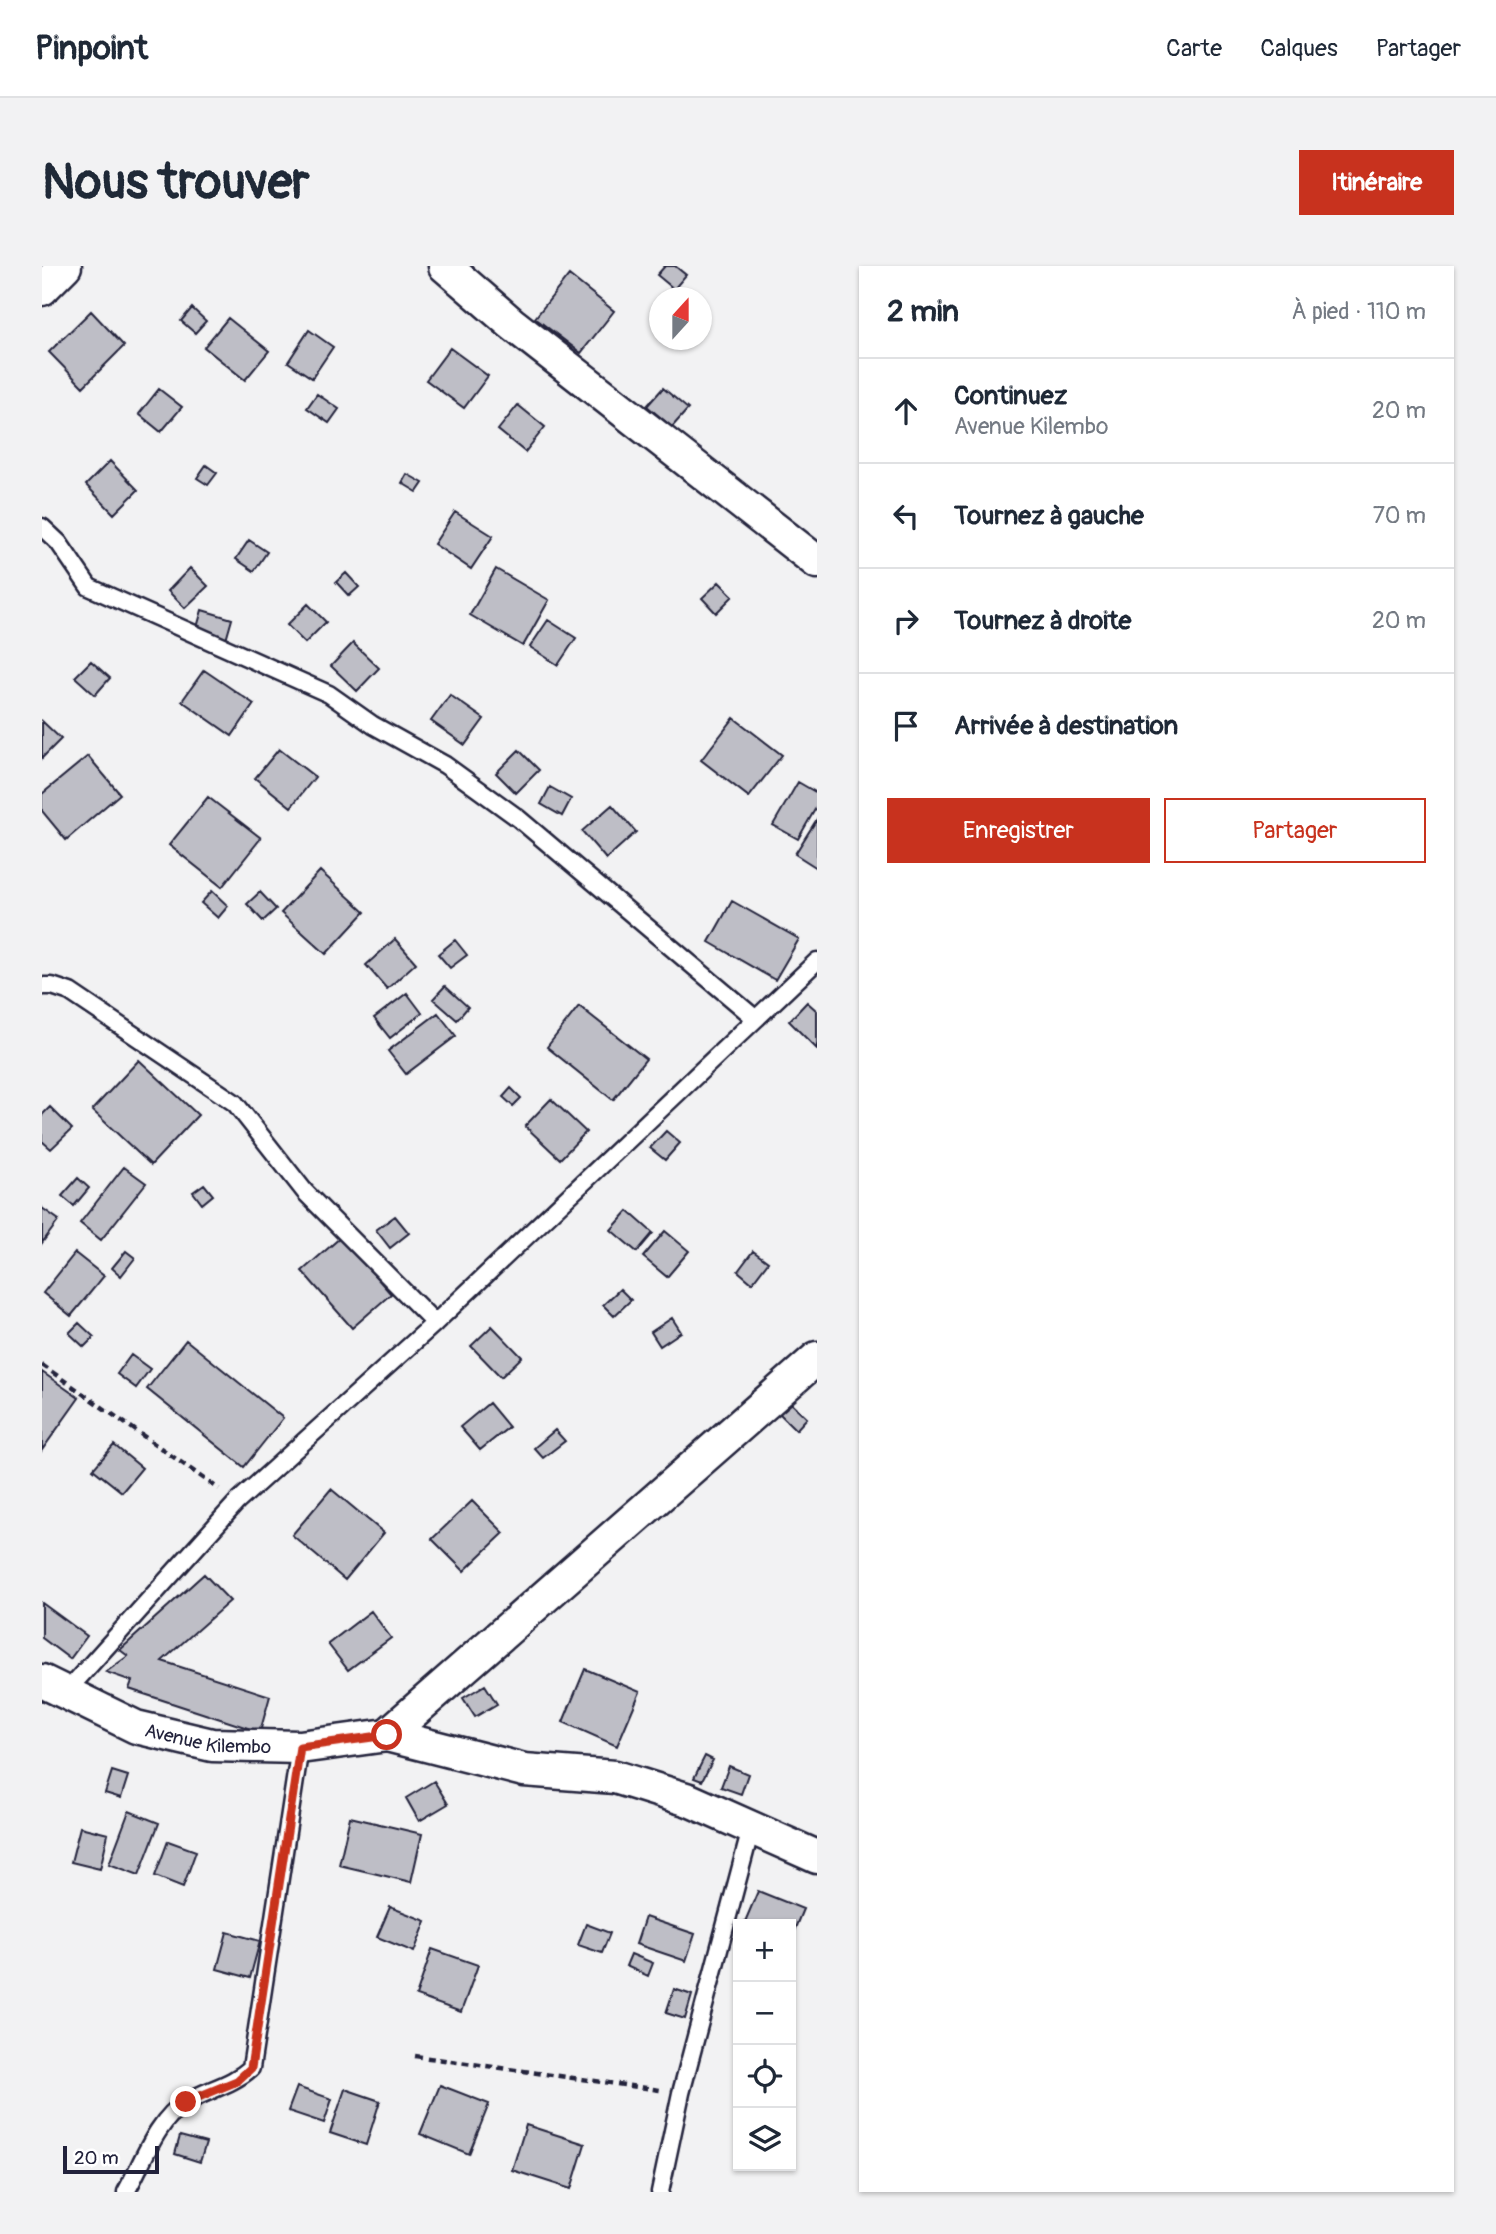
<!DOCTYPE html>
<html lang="fr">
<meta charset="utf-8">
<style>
:root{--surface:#fff;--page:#f2f2f3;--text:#1f2937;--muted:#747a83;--line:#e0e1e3;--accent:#c8321e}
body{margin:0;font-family:Pangolin,sans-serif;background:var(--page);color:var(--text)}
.controls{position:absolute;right:21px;bottom:21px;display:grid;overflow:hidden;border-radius:0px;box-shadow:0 2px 5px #0004}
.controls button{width:63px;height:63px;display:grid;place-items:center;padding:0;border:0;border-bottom:2px solid var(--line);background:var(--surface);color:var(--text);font:35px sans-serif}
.compass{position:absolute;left:607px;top:21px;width:63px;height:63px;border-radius:50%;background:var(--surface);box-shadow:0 2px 5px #0004;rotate:21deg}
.scale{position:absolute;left:21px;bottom:18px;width:96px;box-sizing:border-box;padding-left:7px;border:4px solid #22223b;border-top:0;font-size:19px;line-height:24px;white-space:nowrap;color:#22223b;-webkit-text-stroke:5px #fff;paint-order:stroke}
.stop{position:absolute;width:21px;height:21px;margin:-16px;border:5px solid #c8321e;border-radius:50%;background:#fff}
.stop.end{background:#c8321e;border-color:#fff;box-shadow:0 2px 7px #0008}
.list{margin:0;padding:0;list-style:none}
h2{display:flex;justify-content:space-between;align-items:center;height:91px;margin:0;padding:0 28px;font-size:30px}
h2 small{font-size:23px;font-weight:400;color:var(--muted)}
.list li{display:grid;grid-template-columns:46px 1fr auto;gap:21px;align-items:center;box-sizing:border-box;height:105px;padding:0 28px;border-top:2px solid var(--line)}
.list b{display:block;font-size:26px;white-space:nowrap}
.list p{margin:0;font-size:23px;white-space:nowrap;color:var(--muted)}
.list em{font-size:23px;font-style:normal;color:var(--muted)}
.actions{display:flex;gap:14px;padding:21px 28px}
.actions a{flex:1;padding:16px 0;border:2px solid var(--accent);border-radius:0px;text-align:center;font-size:24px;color:var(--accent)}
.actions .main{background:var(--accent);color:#fff}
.icon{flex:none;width:38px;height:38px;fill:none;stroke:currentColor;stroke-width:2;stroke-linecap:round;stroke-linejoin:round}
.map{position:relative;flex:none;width:775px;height:1926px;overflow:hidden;border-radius:0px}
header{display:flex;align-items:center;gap:42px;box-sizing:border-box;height:98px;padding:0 35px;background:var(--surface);border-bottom:2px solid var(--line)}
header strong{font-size:33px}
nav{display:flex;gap:38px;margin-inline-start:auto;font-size:24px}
.intro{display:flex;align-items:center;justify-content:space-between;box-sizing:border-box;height:168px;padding:0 42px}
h1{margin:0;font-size:49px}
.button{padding:18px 32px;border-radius:0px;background:var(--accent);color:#fff;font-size:24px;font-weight:700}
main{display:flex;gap:42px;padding:0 42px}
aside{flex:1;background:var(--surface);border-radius:0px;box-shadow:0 2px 5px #0004}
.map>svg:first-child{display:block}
.building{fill:#bebec6;stroke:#22223b;stroke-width:2}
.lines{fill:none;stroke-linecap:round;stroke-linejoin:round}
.service-casing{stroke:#22223b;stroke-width:21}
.minor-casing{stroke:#22223b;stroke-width:37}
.path{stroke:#22223b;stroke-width:4.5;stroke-dasharray:7 5;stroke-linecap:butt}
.service{stroke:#fff;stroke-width:16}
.minor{stroke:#fff;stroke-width:32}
.route{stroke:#c8321e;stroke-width:9}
.labels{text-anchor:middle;stroke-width:6;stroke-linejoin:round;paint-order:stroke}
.street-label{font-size:19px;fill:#22223b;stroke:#fff}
</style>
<header>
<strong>Pinpoint</strong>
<nav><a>Carte</a><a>Calques</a><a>Partager</a></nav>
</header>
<div class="intro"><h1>Nous trouver</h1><a class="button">Itinéraire</a></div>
<main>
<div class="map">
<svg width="775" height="1926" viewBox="0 0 775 1926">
<rect width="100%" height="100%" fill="#f2f2f3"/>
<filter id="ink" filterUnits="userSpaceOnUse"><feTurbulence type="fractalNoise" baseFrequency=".0143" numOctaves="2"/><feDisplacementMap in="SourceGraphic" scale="14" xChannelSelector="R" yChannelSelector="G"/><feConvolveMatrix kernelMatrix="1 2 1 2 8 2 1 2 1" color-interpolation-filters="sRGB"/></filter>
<g filter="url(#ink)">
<path class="building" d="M 623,0 L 633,0 L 644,9 L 632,23 L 615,9 Z
M 527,9 L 572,45 L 539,87 L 493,52 Z
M 150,42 L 164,55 L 153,67 L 139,55 Z
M 49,45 L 82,80 L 41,121 L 7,86 Z
M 186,52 L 227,85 L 203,114 L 162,81 Z
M 267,64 L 291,81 L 270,112 L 246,96 Z
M 408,82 L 446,110 L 422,142 L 384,114 Z
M 621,122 L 646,143 L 630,161 L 605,140 Z
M 117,123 L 140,141 L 119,166 L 97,148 Z
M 275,128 L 297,143 L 287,157 L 265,142 Z
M 476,139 L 503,161 L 483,186 L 456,164 Z
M 68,195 L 96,224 L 72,248 L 44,219 Z
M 164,199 L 175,207 L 166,219 L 155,212 Z
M 365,208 L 381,217 L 375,226 L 360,217 Z
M 413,246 L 451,270 L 429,303 L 392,278 Z
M 207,274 L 225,286 L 212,305 L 194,293 Z
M 148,302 L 166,320 L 143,342 L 126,325 Z
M 454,303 L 507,334 L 481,380 L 428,349 Z
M 304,307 L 317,321 L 307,330 L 294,316 Z
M 677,316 L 691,330 L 674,347 L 660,332 Z
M 266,338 L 284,356 L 263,377 L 245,359 Z
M 160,344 L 190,353 L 184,374 L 154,365 Z
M 506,354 L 534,372 L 516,399 L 488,381 Z
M 311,377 L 337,402 L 315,425 L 289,400 Z
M 49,395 L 68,412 L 53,429 L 33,411 Z
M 162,404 L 212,438 L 190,470 L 140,435 Z
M 408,429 L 442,453 L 423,479 L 389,455 Z
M 692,452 L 740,489 L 707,531 L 659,494 Z
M 0,455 L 19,473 L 0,492 Z
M 237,483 L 273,511 L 249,541 L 213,512 Z
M 477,484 L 497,504 L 474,527 L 454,507 Z
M 46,490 L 78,528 L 24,574 L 0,545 L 0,528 Z
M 756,516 L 775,527 L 775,540 L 756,573 L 731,559 Z
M 508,521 L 529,533 L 520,550 L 499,538 Z
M 166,531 L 219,572 L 180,621 L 127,579 Z
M 570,539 L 594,566 L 564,593 L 540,565 Z
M 775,553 L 775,602 L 753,588 Z
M 278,605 L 323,646 L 284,688 L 239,647 Z
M 170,625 L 186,640 L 176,652 L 159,637 Z
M 218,626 L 234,643 L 221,655 L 205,638 Z
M 690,635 L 757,673 L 733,714 L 667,676 Z
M 353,673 L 374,697 L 345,723 L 324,699 Z
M 413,674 L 425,689 L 408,702 L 396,688 Z
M 403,720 L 426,741 L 415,754 L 391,733 Z
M 365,727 L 380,747 L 348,772 L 332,752 Z
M 765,736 L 775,745 L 775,783 L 747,755 Z
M 537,740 L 604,793 L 571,834 L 505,781 Z
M 396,747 L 414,770 L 364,808 L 346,785 Z
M 97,794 L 156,849 L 109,899 L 50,844 Z
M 469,822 L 479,832 L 471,840 L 461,831 Z
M 509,833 L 544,866 L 518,893 L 483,860 Z
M 8,841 L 30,863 L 9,883 L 0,875 L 0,849 Z
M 624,865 L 638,877 L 623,894 L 608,882 Z
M 82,901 L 104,917 L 59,974 L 38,957 Z
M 36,912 L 47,922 L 32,940 L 20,930 Z
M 162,918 L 171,929 L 160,938 L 151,926 Z
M 0,942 L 17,954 L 0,977 Z
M 586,945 L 611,967 L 595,986 L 569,964 Z
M 353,950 L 367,967 L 348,982 L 334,964 Z
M 623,965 L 647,985 L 625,1011 L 601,991 Z
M 299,971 L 349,1028 L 310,1062 L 260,1005 Z
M 84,985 L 93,992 L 79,1010 L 70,1002 Z
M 711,985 L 726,996 L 710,1017 L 696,1005 Z
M 33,987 L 62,1010 L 29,1050 L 1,1027 Z
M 578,1023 L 589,1034 L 572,1050 L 561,1039 Z
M 630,1052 L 639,1066 L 618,1080 L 609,1066 Z
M 37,1057 L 52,1071 L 42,1081 L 27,1067 Z
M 450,1060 L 480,1091 L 459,1111 L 429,1080 Z
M 144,1074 L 241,1152 L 202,1201 L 105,1123 Z
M 89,1089 L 108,1103 L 94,1122 L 75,1108 Z
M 0,1106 L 37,1132 L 0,1184 Z
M 748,1136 L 765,1152 L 754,1164 L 737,1147 Z
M 447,1137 L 467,1161 L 438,1184 L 418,1161 Z
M 513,1164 L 523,1175 L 501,1192 L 492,1182 Z
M 72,1179 L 100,1202 L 80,1226 L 51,1203 Z
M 289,1223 L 342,1267 L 303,1314 L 250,1269 Z
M 430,1235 L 462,1267 L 422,1305 L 390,1273 Z
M 162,1308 L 188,1335 L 120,1395 L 228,1430 L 218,1466 L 87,1423 L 90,1415 L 64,1406 L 86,1390 L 78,1384 Z
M 0,1337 L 45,1370 L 28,1393 L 0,1372 Z
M 329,1345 L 349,1372 L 306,1404 L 286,1378 Z
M 543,1403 L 598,1426 L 575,1480 L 521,1456 Z
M 443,1419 L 455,1438 L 433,1451 L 421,1432 Z
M 663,1490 L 671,1494 L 660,1515 L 652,1512 Z
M 687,1500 L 706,1508 L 699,1528 L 679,1521 Z
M 70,1505 L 86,1510 L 79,1532 L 63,1527 Z
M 392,1515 L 406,1538 L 377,1555 L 364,1532 Z
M 87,1545 L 117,1557 L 97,1609 L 67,1598 Z
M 308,1551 L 380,1568 L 369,1616 L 297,1599 Z
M 38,1561 L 66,1568 L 58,1603 L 29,1596 Z
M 126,1575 L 154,1585 L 141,1621 L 113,1610 Z
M 716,1625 L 761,1643 L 749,1672 L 749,1658 L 702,1658 Z
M 348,1641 L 384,1655 L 372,1686 L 335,1671 Z
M 603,1651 L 653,1668 L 644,1695 L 594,1678 Z
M 544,1658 L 568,1667 L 560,1687 L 536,1679 Z
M 185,1666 L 218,1675 L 208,1712 L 175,1703 Z
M 390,1683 L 436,1699 L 419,1746 L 374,1730 Z
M 589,1688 L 611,1697 L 606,1710 L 584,1700 Z
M 632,1723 L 650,1729 L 643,1753 L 624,1747 Z
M 398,1819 L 447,1838 L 427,1888 L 378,1868 Z
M 255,1821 L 290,1833 L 282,1857 L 246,1845 Z
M 303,1823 L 338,1835 L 324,1879 L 288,1867 Z
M 484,1859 L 543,1878 L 529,1923 L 470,1904 Z
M 138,1870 L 164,1877 L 158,1896 L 133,1888 Z"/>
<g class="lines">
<g class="service-casing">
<path id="service" d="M 0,261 L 17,277 L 47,321 L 287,428 L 331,459 L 403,499 L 476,552 L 714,753
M 0,720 L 10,720 L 28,726 L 193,837 L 263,926 L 393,1057
M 23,1427 L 195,1236 L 393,1057 L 775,695
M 84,1926 C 100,1898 115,1853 143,1837 C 166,1823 189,1820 209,1802 L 258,1481
M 618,1926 L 639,1827 L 709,1563"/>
</g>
<g class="minor-casing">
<g id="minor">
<path d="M 403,0 L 469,57 L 775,296"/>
<path d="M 0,23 L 23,0"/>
<path id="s1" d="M 0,1415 L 94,1461 L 170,1479 L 258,1481 L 345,1469 L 482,1504 L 573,1511 L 647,1534 L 775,1591"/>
<path d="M 345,1469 L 775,1092"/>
</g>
</g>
<path class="path" d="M 0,1099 L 177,1223
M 373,1790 L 618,1824"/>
<use href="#service" class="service"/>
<use href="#minor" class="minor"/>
</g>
</g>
<g class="lines" filter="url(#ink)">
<path class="route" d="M 144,1836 L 195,1815 L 209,1802 L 258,1481 L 345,1469"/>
</g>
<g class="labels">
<g class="street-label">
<text dy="7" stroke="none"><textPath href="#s1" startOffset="178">Avenue Kilembo</textPath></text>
</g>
</g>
</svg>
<div class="controls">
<button>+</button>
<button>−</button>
<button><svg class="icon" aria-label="locate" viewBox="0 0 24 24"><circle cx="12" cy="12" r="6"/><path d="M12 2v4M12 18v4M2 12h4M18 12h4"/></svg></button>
<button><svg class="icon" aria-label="layers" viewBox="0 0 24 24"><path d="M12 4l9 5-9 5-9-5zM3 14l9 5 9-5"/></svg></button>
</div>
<svg class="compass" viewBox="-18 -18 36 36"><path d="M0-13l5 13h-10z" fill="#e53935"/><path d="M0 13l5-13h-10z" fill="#747a83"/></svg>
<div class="scale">20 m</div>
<div class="stop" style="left:345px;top:1469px"></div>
<div class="stop end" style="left:144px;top:1836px"></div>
</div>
<aside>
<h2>2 min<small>À pied · 110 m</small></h2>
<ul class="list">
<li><svg class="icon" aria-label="ahead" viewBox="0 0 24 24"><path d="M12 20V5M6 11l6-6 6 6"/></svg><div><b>Continuez</b><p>Avenue Kilembo</p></div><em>20 m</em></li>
<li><svg class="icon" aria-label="left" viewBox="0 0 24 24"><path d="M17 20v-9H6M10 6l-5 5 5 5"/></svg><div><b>Tournez à gauche</b></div><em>70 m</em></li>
<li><svg class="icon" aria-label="right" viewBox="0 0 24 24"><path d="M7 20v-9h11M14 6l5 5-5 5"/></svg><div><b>Tournez à droite</b></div><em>20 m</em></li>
<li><svg class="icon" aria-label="arrive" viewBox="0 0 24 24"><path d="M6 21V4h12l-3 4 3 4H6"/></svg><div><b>Arrivée à destination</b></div></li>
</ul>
<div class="actions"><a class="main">Enregistrer</a><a>Partager</a></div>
</aside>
</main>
